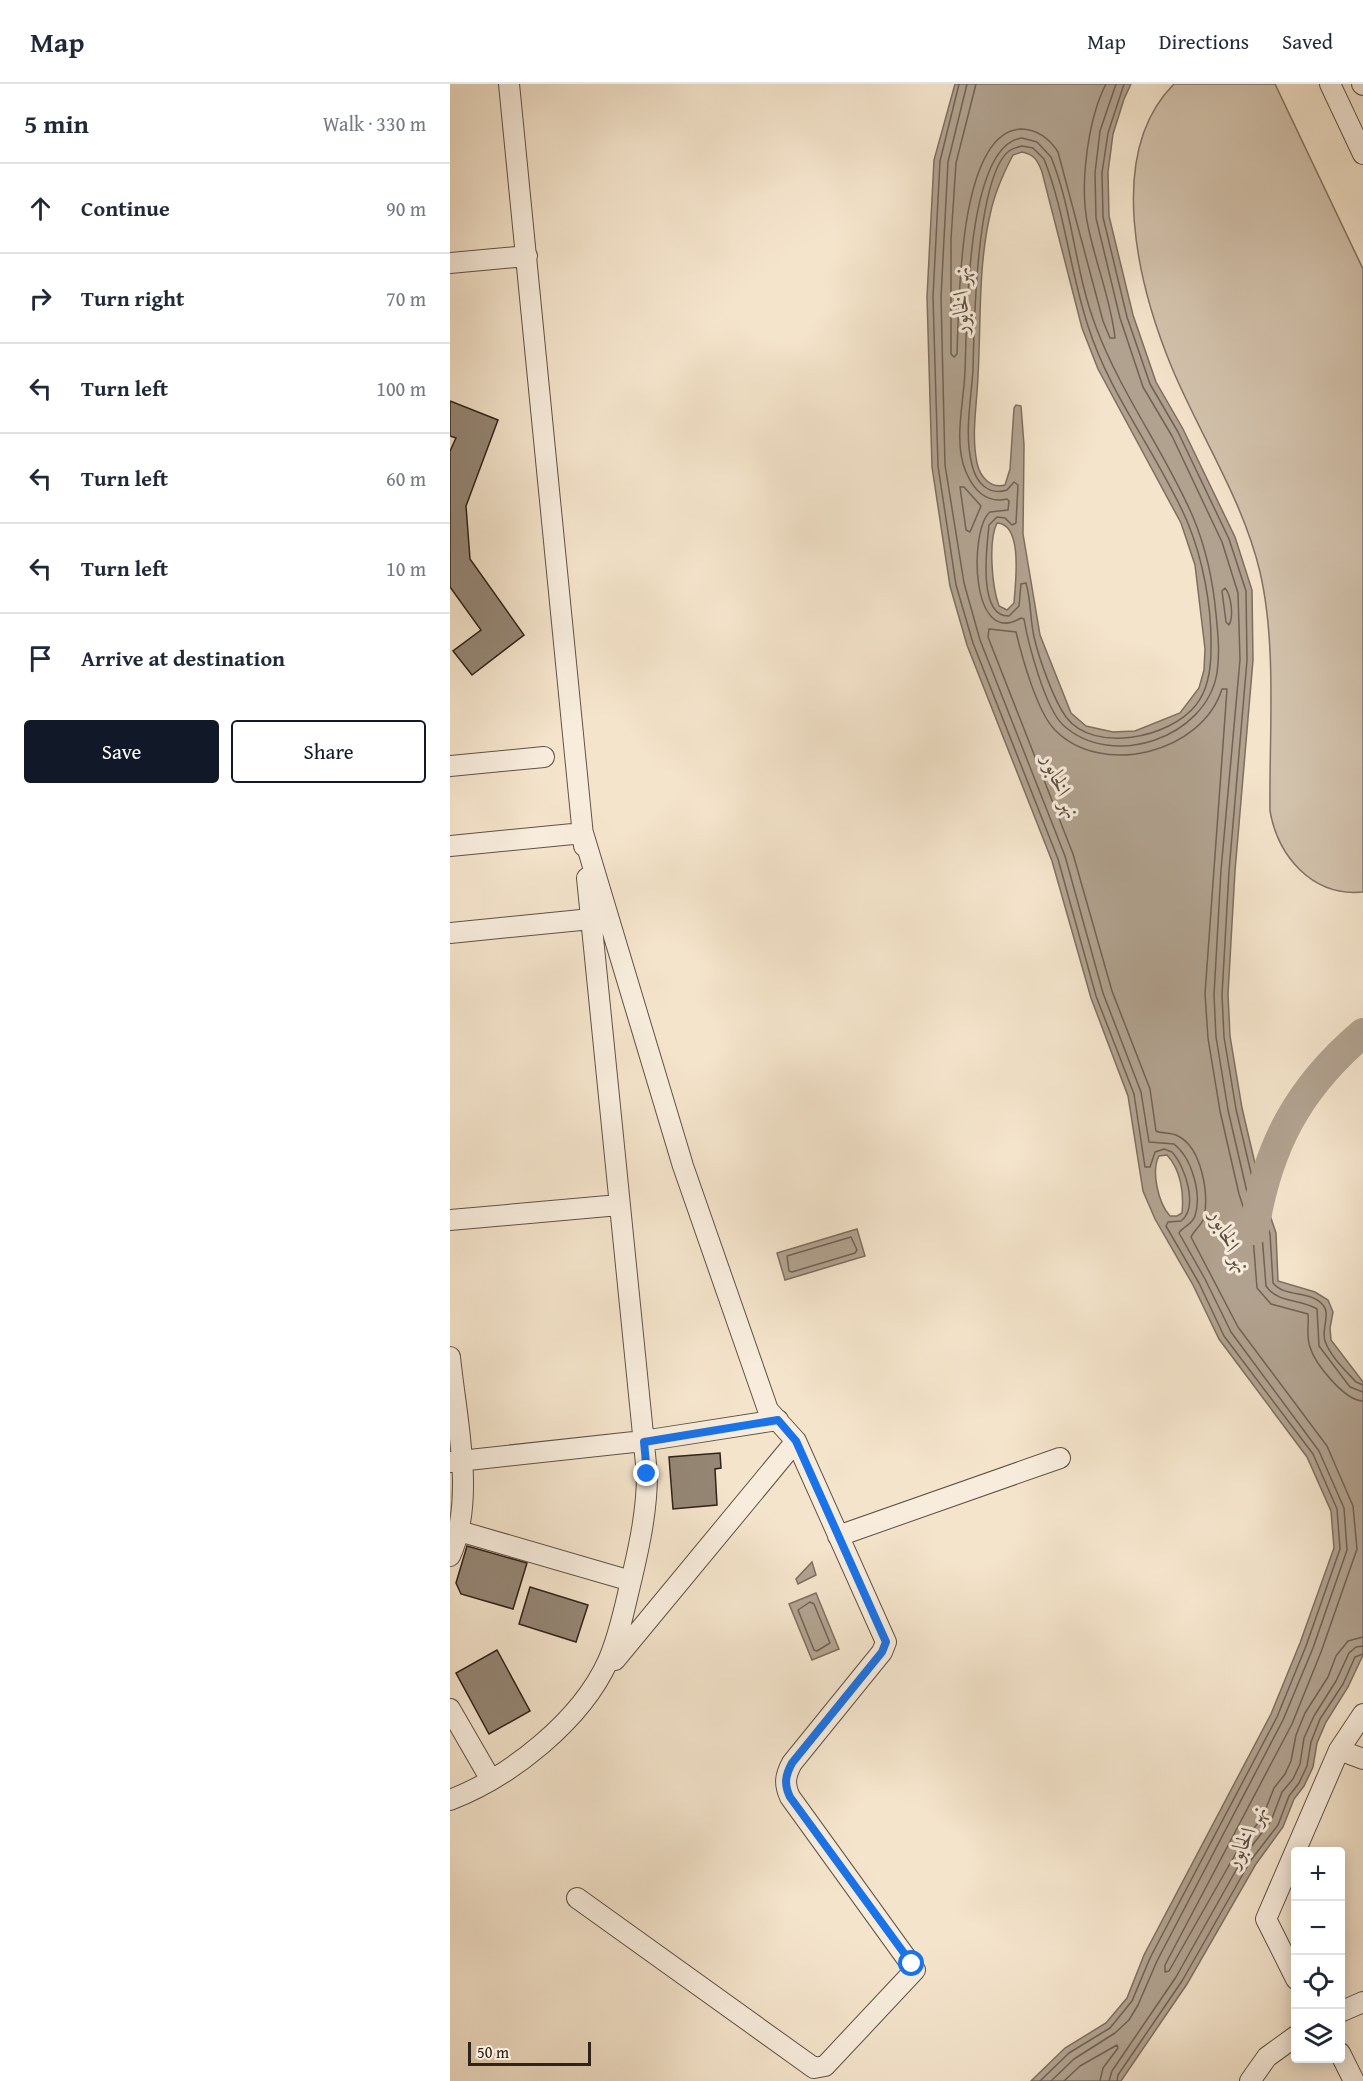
<!DOCTYPE html>
<meta charset="utf-8">
<style>
:root{--surface:#fff;--page:#f6f6f7;--text:#1f2937;--muted:#747a83;--line:#e0e1e3;--accent:#111827}
body{margin:0;font-family:"Gentium Book Plus",Amiri,serif;background:var(--page);color:var(--text)}
.controls{position:absolute;right:18px;bottom:18px;display:grid;overflow:hidden;border-radius:6px;box-shadow:0 3px 15px #0003}
.controls button{width:54px;height:54px;display:grid;place-items:center;padding:0;border:0;border-bottom:2px solid var(--line);background:var(--surface);color:var(--text);font:30px sans-serif}
.scale{position:absolute;left:18px;bottom:15px;width:123px;box-sizing:border-box;padding-left:6px;border:3px solid #2f221a;border-top:0;font-size:16px;line-height:21px;white-space:nowrap;color:#2f221a;-webkit-text-stroke:4px #f8eddd;paint-order:stroke}
.stop{position:absolute;width:18px;height:18px;margin:-14px;border:4px solid #1a73e8;border-radius:50%;background:#fff}
.stop.end{background:#1a73e8;border-color:#fff;box-shadow:0 2px 6px #0008}
.list{margin:0;padding:0;list-style:none}
h2{display:flex;justify-content:space-between;align-items:center;height:78px;margin:0;padding:0 24px;font-size:26px}
h2 small{font-size:20px;font-weight:400;color:var(--muted)}
.list li{display:grid;grid-template-columns:39px 1fr auto;gap:18px;align-items:center;box-sizing:border-box;height:90px;padding:0 24px;border-top:2px solid var(--line)}
.list b{display:block;font-size:22px;white-space:nowrap}
.list em{font-size:20px;font-style:normal;color:var(--muted)}
.actions{display:flex;gap:12px;padding:18px 24px}
.actions a{flex:1;padding:14px 0;border:2px solid var(--accent);border-radius:6px;text-align:center;font-size:21px;color:var(--accent)}
.actions .main{background:var(--accent);color:#fff}
.icon{flex:none;width:33px;height:33px;fill:none;stroke:currentColor;stroke-width:2;stroke-linecap:round;stroke-linejoin:round}
.map{position:relative;flex:none;width:913px;height:1997px;overflow:hidden}
header{display:flex;align-items:center;gap:36px;box-sizing:border-box;height:84px;padding:0 30px;background:var(--surface);border-bottom:2px solid var(--line)}
header strong{font-size:28px}
nav{display:flex;gap:33px;margin-inline-start:auto;font-size:21px}
main{display:flex}
aside{flex:1;background:var(--surface)}
.map>svg:first-child{display:block}
.green{fill:#d3c3ad;stroke:#817264;stroke-width:1.5}
.water{fill:#b1a28f;stroke:#7d6f60;stroke-width:1.5;fill-rule:evenodd}
.lines{fill:none;stroke-linecap:round;stroke-linejoin:round}
.shore{stroke:#706254;stroke-width:1.5}
.river{stroke:#b1a28f;stroke-width:30}
.building{fill:#958776;stroke:#2f221a;stroke-width:1.5}
.minor-casing{stroke:#605246;stroke-width:22}
.minor{stroke:#f8eddd;stroke-width:20}
.route{stroke:#1a73e8;stroke-width:8}
.labels{text-anchor:middle;stroke-width:6;stroke-linejoin:round;paint-order:stroke}
.water-label{font-size:22px;font-style:italic;fill:#5c4f43;stroke:#f8eddd}
</style>
<header>
<strong>Map</strong>
<nav><a>Map</a><a>Directions</a><a>Saved</a></nav>
</header>
<main>
<aside>
<h2>5 min<small>Walk · 330 m</small></h2>
<ul class="list">
<li><svg class="icon" aria-label="ahead" viewBox="0 0 24 24"><path d="M12 20V5M6 11l6-6 6 6"/></svg><div><b>Continue</b></div><em>90 m</em></li>
<li><svg class="icon" aria-label="right" viewBox="0 0 24 24"><path d="M7 20v-9h11M14 6l5 5-5 5"/></svg><div><b>Turn right</b></div><em>70 m</em></li>
<li><svg class="icon" aria-label="left" viewBox="0 0 24 24"><path d="M17 20v-9H6M10 6l-5 5 5 5"/></svg><div><b>Turn left</b></div><em>100 m</em></li>
<li><svg class="icon" aria-label="left" viewBox="0 0 24 24"><path d="M17 20v-9H6M10 6l-5 5 5 5"/></svg><div><b>Turn left</b></div><em>60 m</em></li>
<li><svg class="icon" aria-label="left" viewBox="0 0 24 24"><path d="M17 20v-9H6M10 6l-5 5 5 5"/></svg><div><b>Turn left</b></div><em>10 m</em></li>
<li><svg class="icon" aria-label="arrive" viewBox="0 0 24 24"><path d="M6 21V4h12l-3 4 3 4H6"/></svg><div><b>Arrive at destination</b></div></li>
</ul>
<div class="actions"><a class="main">Save</a><a>Share</a></div>
</aside>
<div class="map">
<svg width="913" height="1997" viewBox="0 0 913 1997">
<rect width="100%" height="100%" fill="#f4e4cb"/>
<filter id="stains"><feTurbulence type="fractalNoise" baseFrequency=".00333" numOctaves="4"/><feColorMatrix values="0 0 0 0 .2 0 0 0 0 .09 0 0 0 0 .02 0 0 0 .5 -.17"/></filter>
<radialGradient id="worn" r=".72"><stop offset=".6" stop-color="#630" stop-opacity="0"/><stop offset="1" stop-color="#630" stop-opacity=".3"/></radialGradient>
<path class="green" d="M 724,0 L 825,0 L 913,185 L 913,808 C 862,813 828,772 820,727 C 819,651 827,561 810,488 C 793,416 750,351 722,284 C 689,204 654,70 724,0 Z"/>
<path class="water" d="M 505,0 L 681,0 L 674,15 L 663,50 L 658,88 L 659,132 L 683,231 L 706,298 L 733,345 L 785,453 L 802,506 L 803,576 L 785,787 L 778,910 L 780,952 L 792,1024 L 811,1105 L 826,1149 L 828,1197 L 865,1208 L 878,1216 L 883,1228 L 880,1244 L 881,1256 L 913,1298 L 913,1571 L 898,1603 L 876,1638 L 867,1659 L 863,1683 L 854,1702 L 844,1715 L 833,1743 L 806,1780 L 737,1900 L 671,1997 L 581,1997 L 615,1964 L 656,1939 L 677,1914 L 694,1871 L 821,1630 L 850,1559 L 884,1464 L 881,1427 L 857,1373 L 769,1255 L 743,1201 L 705,1135 L 693,1107 L 678,1012 L 641,914 L 602,777 L 517,561 L 500,502 L 482,383 L 477,213 L 484,76 ZM 572,68 C 584,70 588,77 592,88 L 632,244 L 648,285 L 731,439 L 745,481 L 755,565 L 754,586 L 749,604 L 730,629 L 685,647 L 663,648 L 636,642 L 621,629 L 590,551 L 573,450 L 574,361 L 571,322 L 566,321 L 564,324 L 560,385 L 555,401 C 541,405 530,393 527,379 C 521,350 527,321 528,292 C 531,240 528,183 540,131 C 544,111 553,90 563,71 ZM 547,439 C 574,440 565,502 564,519 L 557,526 L 549,522 C 542,503 538,457 547,439 ZM 717,1071 C 731,1086 734,1109 732,1129 L 727,1132 L 720,1132 C 708,1119 701,1087 709,1072 Z
M 407,1145 L 415,1172 L 335,1196 L 327,1169 Z
M 362,1478 L 366,1491 L 348,1500 L 346,1495 Z
M 366,1509 L 389,1565 L 362,1576 L 339,1520 Z"/>
<g class="lines">
<path class="shore" d="M 509,0 L 490,77 L 483,213 L 488,382 L 506,501 L 523,559 L 608,775 L 646,912 L 684,1010 L 695,1083 L 700,1083 L 705,1068 L 714,1065 L 722,1068 C 735,1082 749,1123 731,1137 L 718,1138 L 716,1142 L 749,1199 L 774,1252 L 863,1370 L 887,1425 L 890,1465 L 856,1562 L 827,1633 L 700,1874 L 682,1917 L 660,1944 L 619,1969 L 590,1997
M 517,0 L 498,78 L 491,213 L 495,381 L 514,499 L 530,556 L 615,772 L 653,909 L 691,1008 L 699,1058 L 724,1060 C 742,1074 752,1110 745,1132 C 742,1141 732,1143 729,1149 L 755,1195 L 781,1248 L 869,1367 L 894,1424 L 897,1466 L 863,1564 L 833,1636 L 707,1877 L 688,1921 L 679,1936 L 665,1949 L 624,1975 L 601,1997
M 526,0 L 506,79 L 501,155 L 501,270 L 504,273 L 507,270 C 509,225 507,48 571,45 C 587,45 600,55 608,68 L 653,237 L 660,254 L 665,254 C 661,215 644,176 637,137 C 630,98 638,35 656,0
M 666,0 L 650,47 L 645,89 L 646,134 L 670,234 L 693,303 L 722,352 L 772,458 L 788,509 L 790,576 L 771,786 L 764,911 L 766,953 L 778,1026 L 797,1108 L 812,1151 L 816,1202 C 827,1219 851,1215 867,1225 L 869,1262 L 900,1303 L 913,1308
M 674,0 L 658,49 L 652,89 L 653,133 L 677,233 L 700,300 L 728,348 L 779,455 L 796,507 L 797,576 L 779,787 L 772,911 L 774,953 L 786,1025 L 805,1106 L 820,1150 L 823,1199 C 835,1214 861,1206 873,1221 C 881,1230 871,1245 875,1257 C 880,1272 896,1287 906,1298 L 913,1301
M 572,54 L 587,58 L 601,73 C 623,127 625,189 646,243 C 671,310 715,368 743,433 C 756,464 763,497 766,530 C 768,550 770,569 767,589 C 756,654 662,686 613,641 C 595,624 578,559 574,535 L 571,534 C 520,565 519,445 540,428 L 558,426 L 559,417 L 557,415 C 536,420 523,405 516,388 C 503,358 514,318 515,287 C 517,242 515,61 572,54 Z
M 572,62 L 583,64 L 594,75 C 615,128 620,188 638,242 C 660,312 708,370 737,437 C 753,475 762,523 761,565 C 761,584 758,606 746,621 C 720,654 644,670 616,633 C 603,615 589,574 584,553 C 580,535 581,516 576,499 L 571,500 L 569,522 L 559,532 C 527,533 537,461 539,441 L 547,433 L 555,434 L 562,441 L 566,439 L 568,401 L 564,398 L 557,406 C 539,412 526,399 522,381 C 514,350 521,317 523,286 C 524,243 526,93 559,67 C 563,64 568,63 572,62 Z
M 510,403 L 514,403 L 531,422 L 520,448 L 516,446 Z
M 775,504 C 781,511 784,532 779,541 L 776,538 L 772,507 Z
M 401,1153 L 407,1166 L 405,1169 L 342,1188 L 339,1187 L 337,1172 Z
M 913,1317 C 895,1317 865,1280 860,1263 C 856,1252 859,1241 858,1230 L 821,1220 L 807,1204 L 803,1153 L 789,1110 L 770,1027 L 758,954 L 755,910 L 777,605 L 772,605 C 752,669 652,694 605,646 C 587,628 572,573 566,548 L 539,545 L 538,553 L 623,770 L 662,907 L 700,1005 L 706,1047 C 713,1050 721,1048 728,1052 C 752,1064 759,1110 754,1134 C 751,1142 744,1146 741,1153 L 788,1243 L 877,1362 L 903,1422 L 907,1465 L 871,1568 L 842,1640 L 715,1881 L 715,1888 L 719,1887 L 786,1769 L 813,1732 L 824,1704 L 835,1690 L 841,1677 L 846,1651 L 855,1629 L 878,1593 L 886,1572 L 898,1557 L 913,1553
M 360,1518 L 364,1520 L 380,1559 L 367,1567 L 364,1566 L 348,1526 Z
M 614,1997 L 630,1982 L 667,1961 L 668,1964 L 653,1984 L 650,1997
M 659,1997 L 662,1987 L 726,1893 L 794,1772 L 821,1737 L 832,1708 L 843,1695 L 850,1680 L 854,1654 L 864,1632 L 886,1597 L 899,1569 L 906,1563 L 913,1562
M 667,1997 L 668,1991 L 732,1897 L 801,1776 L 828,1741 L 839,1712 L 849,1699 L 857,1682 L 861,1658 L 870,1635 L 893,1600 L 905,1573 L 913,1570"/>
<path class="river" d="M 804,1146 C 817,1063 848,1004 913,949"/>
</g>
<path class="building" d="M 0,317 L 48,336 L 16,422 L 20,475 L 74,551 L 22,591 L 3,567 L 31,546 L 0,503 L 0,367 L 6,354 L 0,352 Z
M 270,1369 L 271,1384 L 265,1385 L 267,1421 L 223,1425 L 219,1373 Z
M 17,1462 L 77,1479 L 63,1525 L 11,1510 L 6,1499 Z
M 80,1503 L 138,1521 L 126,1558 L 69,1540 Z
M 47,1566 L 80,1627 L 39,1650 L 6,1589 Z"/>
<g class="lines">
<g class="minor-casing">
<path id="minor" d="M 59,0 L 134,762
M 880,0 L 913,70
M 912,0 L 913,1
M 0,179 L 77,172
M 0,682 L 94,673
M 0,762 L 133,749 L 233,1082 L 318,1326 L 346,1357 L 436,1558 L 432,1568 L 342,1679 C 335,1692 334,1700 340,1713 L 465,1886 L 375,1982 L 364,1984 L 127,1814
M 0,849 L 141,835
M 0,1136 L 169,1121
M 0,1273 C 6,1334 26,1416 0,1472
M 0,1378 L 193,1357 L 328,1336
M 9,1447 L 181,1497
M 388,1452 L 610,1374
M 165,1576 L 346,1357
M 0,1625 L 41,1696
M 889,1666 L 913,1675
M 0,1716 C 60,1693 131,1637 158,1577 C 170,1550 175,1521 182,1493 C 190,1459 197,1425 197,1390 L 137,794
M 846,1895 L 816,1835 L 889,1666 L 913,1630
M 890,1928 L 913,1918
M 890,1969 L 904,1997
M 800,1997 L 817,1973 L 846,1952"/>
</g>
<use href="#minor" class="minor"/>
</g>
<g class="lines">
<path class="route" d="M 197,1390 L 194,1358 L 328,1336 L 346,1357 L 436,1558 L 432,1568 L 342,1679 C 335,1692 334,1700 340,1713 L 462,1880"/>
</g>
<g class="labels">
<g class="water-label">
<text transform="translate(510 216) rotate(-89)" y="8">نهر الخابور</text>
<text transform="translate(612 702) rotate(68)" y="8">نهر الخابور</text>
<text transform="translate(781 1157) rotate(65)" y="8">نهر الخابور</text>
<text transform="translate(795 1752) rotate(-63)" y="8">نهر الخابور</text>
</g>
</g>
<rect width="100%" height="100%" filter="url(#stains)"/>
<rect width="100%" height="100%" fill="url(#worn)"/>
</svg>
<div class="controls">
<button>+</button>
<button>−</button>
<button><svg class="icon" aria-label="locate" viewBox="0 0 24 24"><circle cx="12" cy="12" r="6"/><path d="M12 2v4M12 18v4M2 12h4M18 12h4"/></svg></button>
<button><svg class="icon" aria-label="layers" viewBox="0 0 24 24"><path d="M12 4l9 5-9 5-9-5zM3 14l9 5 9-5"/></svg></button>
</div>
<div class="scale">50 m</div>
<div class="stop" style="left:462px;top:1880px"></div>
<div class="stop end" style="left:197px;top:1390px"></div>
</div>
</main>
